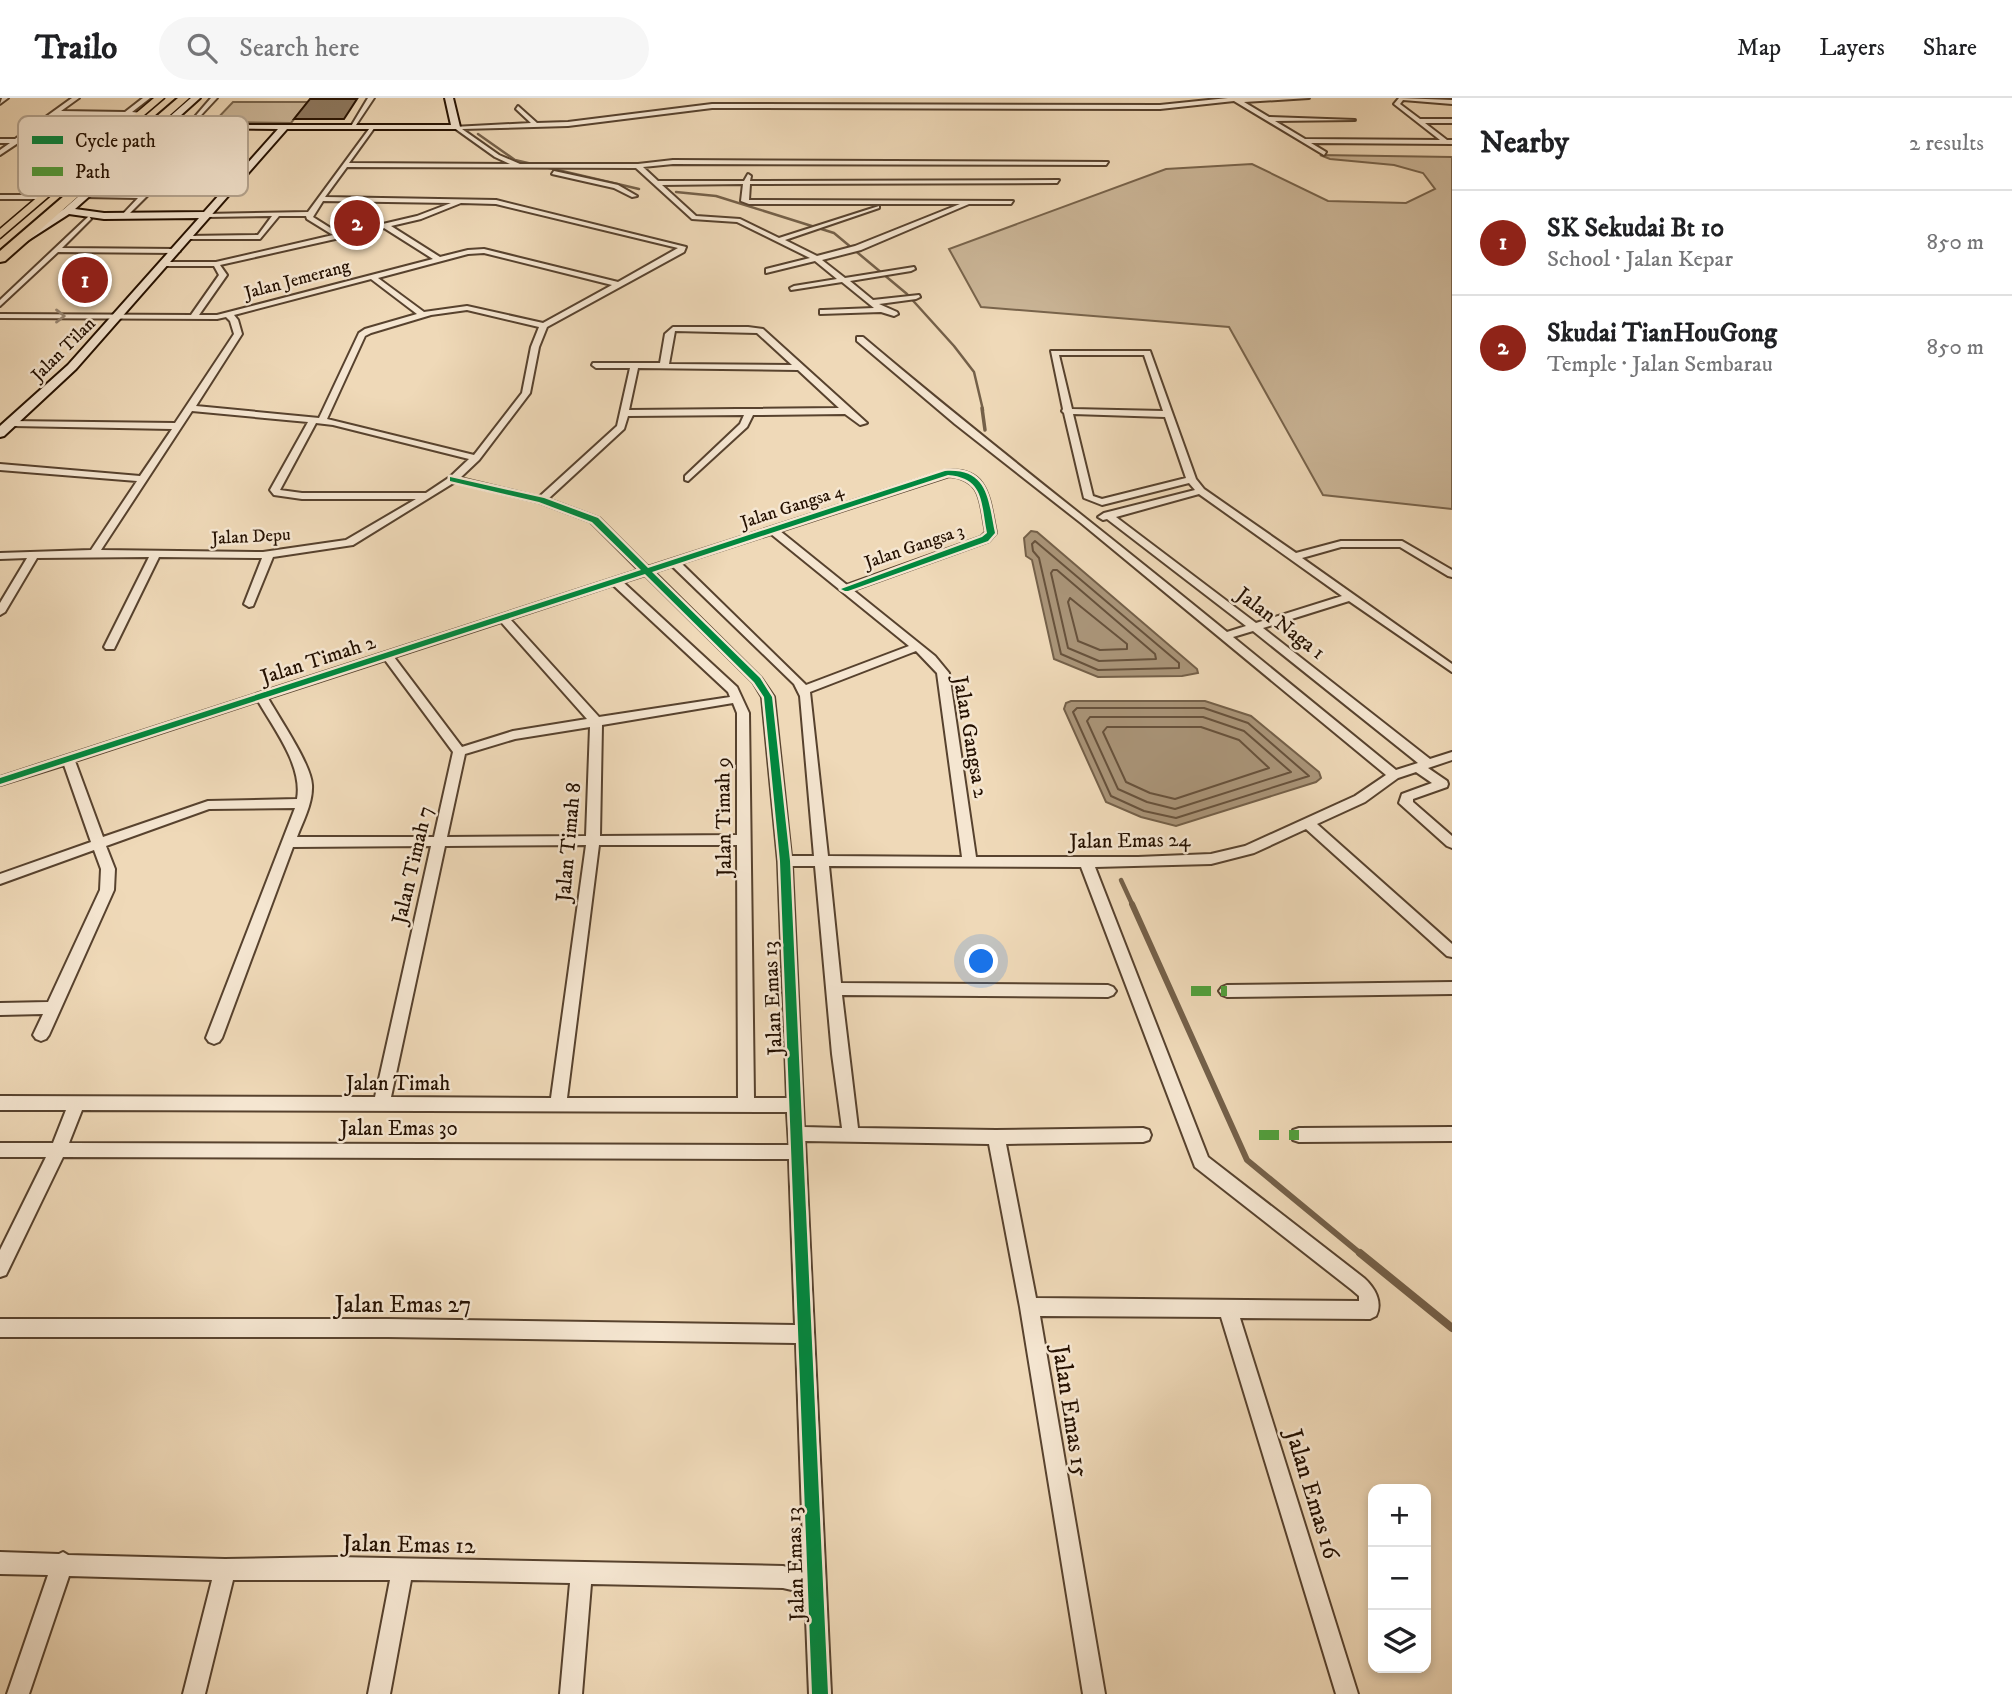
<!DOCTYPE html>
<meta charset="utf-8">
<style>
:root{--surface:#fff;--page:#f6f6f6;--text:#202124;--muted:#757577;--line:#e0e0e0;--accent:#8f2418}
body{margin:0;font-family:"IM FELL DW Pica",serif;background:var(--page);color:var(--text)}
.controls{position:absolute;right:21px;bottom:21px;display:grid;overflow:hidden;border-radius:14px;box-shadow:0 4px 10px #0003}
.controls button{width:63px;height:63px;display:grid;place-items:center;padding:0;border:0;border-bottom:2px solid var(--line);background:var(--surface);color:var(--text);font:35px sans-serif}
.you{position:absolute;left:982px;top:864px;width:24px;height:24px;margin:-18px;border:5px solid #fff;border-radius:50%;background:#1a73e8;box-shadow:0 0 0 10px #1a73e833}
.badge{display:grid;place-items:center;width:46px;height:46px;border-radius:50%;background:var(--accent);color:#fff;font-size:23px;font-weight:700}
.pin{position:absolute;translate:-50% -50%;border:4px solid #fff;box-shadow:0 2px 7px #0006}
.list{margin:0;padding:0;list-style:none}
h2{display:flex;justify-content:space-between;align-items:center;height:91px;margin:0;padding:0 28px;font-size:30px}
h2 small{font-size:23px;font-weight:400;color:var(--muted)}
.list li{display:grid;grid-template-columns:46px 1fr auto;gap:21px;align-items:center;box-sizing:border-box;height:105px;padding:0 28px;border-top:2px solid var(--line)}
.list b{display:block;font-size:26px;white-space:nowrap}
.list p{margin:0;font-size:23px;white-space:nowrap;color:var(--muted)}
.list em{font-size:23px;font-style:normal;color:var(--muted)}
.icon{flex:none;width:38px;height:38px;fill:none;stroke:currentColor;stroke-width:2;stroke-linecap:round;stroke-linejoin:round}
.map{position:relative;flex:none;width:1452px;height:1596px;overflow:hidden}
header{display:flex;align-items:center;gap:42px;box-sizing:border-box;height:98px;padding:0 35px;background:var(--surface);border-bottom:2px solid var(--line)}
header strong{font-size:33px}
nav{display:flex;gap:38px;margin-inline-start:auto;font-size:24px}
.search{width:490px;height:63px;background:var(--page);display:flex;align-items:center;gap:18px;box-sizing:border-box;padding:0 24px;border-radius:38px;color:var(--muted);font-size:26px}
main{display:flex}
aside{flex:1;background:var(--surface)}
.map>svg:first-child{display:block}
.green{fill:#ccb799;stroke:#78644c;stroke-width:2}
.water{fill:#aa9579;stroke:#746049;stroke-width:2}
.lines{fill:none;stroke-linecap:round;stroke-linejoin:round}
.shore{stroke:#67523c;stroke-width:2}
.stream-far4{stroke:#746049;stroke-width:2.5}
.stream-far3{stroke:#746049;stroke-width:3.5}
.stream-far2{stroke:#746049;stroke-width:4.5}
.stream-far1{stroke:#746049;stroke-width:6}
.stream{stroke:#746049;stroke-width:8}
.building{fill:#8e7960;stroke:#241000;stroke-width:2}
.street-casing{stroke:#57422e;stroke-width:4}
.secondary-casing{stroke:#241000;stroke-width:4}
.primary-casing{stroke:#241000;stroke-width:3}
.highway-casing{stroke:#241000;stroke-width:4}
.street{fill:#f5e6d1;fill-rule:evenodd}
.secondary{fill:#f5e6d1;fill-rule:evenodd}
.primary{fill:#efd9b8;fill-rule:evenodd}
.highway{fill:#efd9b8;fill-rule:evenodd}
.quiet{stroke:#50a03c;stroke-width:10;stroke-dasharray:20 10;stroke-linecap:butt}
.cycleway-casing{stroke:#f5e6d1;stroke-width:5}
.cycleway{fill:#00873e;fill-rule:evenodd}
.oneway{stroke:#978673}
.labels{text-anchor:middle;stroke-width:5;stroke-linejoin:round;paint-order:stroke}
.far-street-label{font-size:18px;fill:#241000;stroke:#f5e6d1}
.street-label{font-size:21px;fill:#241000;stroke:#f5e6d1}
.near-street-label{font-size:24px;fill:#241000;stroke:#f5e6d1}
.key{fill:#f5e6d1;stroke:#b6a692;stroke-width:2}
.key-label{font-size:19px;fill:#241000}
</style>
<header>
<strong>Trailo</strong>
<div class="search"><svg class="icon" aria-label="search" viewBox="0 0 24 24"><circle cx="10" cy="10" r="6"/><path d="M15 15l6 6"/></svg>Search here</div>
<nav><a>Map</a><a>Layers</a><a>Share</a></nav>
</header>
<main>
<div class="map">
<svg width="1452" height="1596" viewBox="0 0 1452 1596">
<rect width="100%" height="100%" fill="#efd9b8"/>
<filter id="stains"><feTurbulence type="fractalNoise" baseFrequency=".00286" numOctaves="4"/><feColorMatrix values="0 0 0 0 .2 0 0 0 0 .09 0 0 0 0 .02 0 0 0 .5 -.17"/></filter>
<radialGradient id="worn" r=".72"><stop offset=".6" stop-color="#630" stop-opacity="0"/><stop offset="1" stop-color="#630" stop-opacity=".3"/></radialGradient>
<path class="green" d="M 233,4 L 308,4 L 291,25 L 214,24 Z
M 1320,57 L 1452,59 L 1452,411 L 1323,397 L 1229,229 L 981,209 L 949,151 L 1166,71 L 1252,66 L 1328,103 L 1406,105 L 1435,91 L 1423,75 L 1394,67 L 1330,61 Z"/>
<path class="water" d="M 1031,433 L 1037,434 L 1197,571 L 1198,575 L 1182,578 L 1098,579 L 1054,561 L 1032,462 L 1026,458 L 1024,440 Z
M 1071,603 L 1205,603 L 1251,618 L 1319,674 L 1321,680 L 1316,684 L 1176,728 L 1141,719 L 1106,704 L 1064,611 L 1066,605 Z"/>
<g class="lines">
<path class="shore" d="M 1035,443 L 1179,565 L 1179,570 L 1098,572 L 1061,556 L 1039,460 L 1033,453 L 1032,446 Z
M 1053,472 L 1057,472 L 1155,556 L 1156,561 L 1099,563 L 1068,550 L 1051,475 Z
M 1070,500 L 1127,546 L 1127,551 L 1100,552 L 1078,543 L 1068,504 Z
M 1077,610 L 1204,610 L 1248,625 L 1309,678 L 1176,720 L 1144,713 L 1111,698 L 1073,614 Z
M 1090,619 L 1203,619 L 1244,633 L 1291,674 L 1175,711 L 1147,704 L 1118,691 L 1087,623 Z
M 1107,629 L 1201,629 L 1239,642 L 1269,670 L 1175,701 L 1150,695 L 1126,684 L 1103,634 Z"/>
<path class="stream-far4" d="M 478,36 L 515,62 L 639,91
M 676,94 L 716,98 L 834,135 L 907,196 L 954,248 L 974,274 L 983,312"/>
<path class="stream-far3" d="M 982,310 L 985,332"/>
<path class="stream-far2" d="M 1121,782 L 1133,808"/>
<path class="stream-far1" d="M 1132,806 L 1247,1062 L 1362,1157"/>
<path class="stream" d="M 1360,1155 L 1452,1230"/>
</g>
<path class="building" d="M 310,1 L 357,1 L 344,21 L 294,21 Z
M 355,114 L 378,124 L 353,130 L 333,121 Z"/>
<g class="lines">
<g class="street-casing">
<path id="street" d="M 2,0 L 8,0 L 0,6 Z
M 72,0 L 79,0 L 61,13 L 125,14 L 143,0 L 150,0 L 132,14 L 142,15 L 142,17 L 57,17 L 22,42 L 106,43 L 108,46 L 18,45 L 0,57 L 0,52 L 10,45 L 0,45 L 0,41 L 15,41 Z
M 211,0 L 217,0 L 190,29 L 186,29 Z
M 368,0 L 374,0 L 354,30 L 350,30 Z
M 1228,0 L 1309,0 L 1244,4 L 1269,19 L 1355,22 L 1275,23 L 1305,41 L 1440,42 L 1394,6 L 1399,0 L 1452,2 L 1452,6 L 1403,2 L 1400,6 L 1420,21 L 1452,21 L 1452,25 L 1425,25 L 1447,42 L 1452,42 L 1452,46 L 1311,45 L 1326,54 L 1324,57 L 1234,3 L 1160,11 L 712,10 L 568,28 L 462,31 L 499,57 L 520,66 L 638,66 L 673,62 L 1108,64 L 1106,67 L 673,66 L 643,69 L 658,83 L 744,83 L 748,76 L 751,78 L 750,83 L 1059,82 L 1057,85 L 750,86 L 749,102 L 1013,103 L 1011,106 L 969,106 L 861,152 L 822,162 L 845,180 L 914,169 L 915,171 L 911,173 L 850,183 L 873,202 L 919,197 L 920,199 L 916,201 L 879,206 L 897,214 L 898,216 L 894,218 L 881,214 L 820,216 L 820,212 L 823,212 L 874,210 L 842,184 L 791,192 L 790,190 L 794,188 L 837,181 L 815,163 L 766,175 L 766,171 L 810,160 L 737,124 L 692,121 L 636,70 L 347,69 L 325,99 L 496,102 L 686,149 L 684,154 L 547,229 L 539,249 L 530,295 L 479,362 L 460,380 L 539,399 L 617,328 L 630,270 L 596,270 L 592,267 L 593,265 L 660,265 L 665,236 L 673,229 L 748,229 L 763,231 L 867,325 L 860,327 L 845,316 L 753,317 L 747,329 L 688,383 L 685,382 L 685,378 L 740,326 L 744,317 L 628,318 L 624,331 L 548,401 L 599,420 L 648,469 L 945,373 C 989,368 989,402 996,435 L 989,443 L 853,492 L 935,558 L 949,575 L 976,759 L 1138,759 L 1211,756 L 1245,748 L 1355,698 L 1386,677 L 1081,425 L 955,326 L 857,243 L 857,239 L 863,239 C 982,340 1106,435 1227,534 L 1246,528 L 1107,421 L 1103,422 L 1098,419 L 1104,415 L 1195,392 L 1189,385 L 1102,407 L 1084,400 L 1064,315 L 1062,313 L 1063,311 L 1051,253 L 1150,253 L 1196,381 L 1204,391 L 1296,455 L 1341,443 L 1402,443 L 1452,472 L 1452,479 L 1448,478 L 1400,449 L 1341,449 L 1302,460 L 1452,566 L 1452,574 L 1349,503 L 1263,530 L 1430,661 L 1452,654 L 1452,662 L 1428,670 L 1447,683 L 1448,686 L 1447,689 L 1413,701 L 1413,704 L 1452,738 L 1452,750 L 1447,748 L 1399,705 L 1402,696 L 1432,685 L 1416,674 L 1398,680 L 1365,704 L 1317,726 L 1452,846 L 1452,859 L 1447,858 L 1306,731 L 1254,755 L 1211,766 L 1095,769 L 1208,1059 L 1364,1180 C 1375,1190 1383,1204 1376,1218 L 1370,1221 L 1240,1220 L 1358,1596 L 1336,1596 L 1221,1219 L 1040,1218 L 1105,1596 L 1083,1596 L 1020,1209 L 989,1046 L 805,1043 L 831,1596 L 809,1596 L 805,1495 L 783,1490 L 591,1486 L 582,1596 L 560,1596 L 570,1485 L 411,1482 L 390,1596 L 368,1596 L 390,1482 L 233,1482 L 205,1596 L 183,1596 L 212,1482 L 69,1478 L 29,1596 L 7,1596 L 48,1477 L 0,1476 L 0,1454 L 59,1456 L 63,1454 L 68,1457 L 225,1461 L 336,1459 L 783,1468 L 804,1474 L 796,1245 L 388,1239 L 0,1239 L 0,1221 L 388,1221 L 795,1227 L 789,1061 L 63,1059 L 6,1177 L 0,1179 L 0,1152 L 46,1059 L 0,1059 L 0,1045 L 53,1045 L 66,1012 L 0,1012 L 0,998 L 375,999 L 431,748 L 293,749 L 222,940 L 219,944 L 214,946 L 209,944 L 206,940 L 295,710 L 209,711 L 106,748 L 115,771 L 114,792 L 49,937 L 46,941 L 41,943 L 36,941 L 33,937 L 43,916 L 0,917 L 0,905 L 48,904 L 100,792 L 101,771 L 94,752 L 0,786 L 0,776 L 91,744 L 64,667 L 0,687 L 0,679 L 639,472 L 591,424 L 538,404 L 455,384 L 353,447 L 273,459 L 253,508 L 249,509 L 244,506 L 262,460 L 159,459 L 114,551 L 106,551 L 104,549 L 149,459 L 37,460 L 5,514 L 0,517 L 0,505 L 27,460 L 0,461 L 0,455 L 91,452 L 137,383 L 0,372 L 0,366 L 140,378 L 172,331 L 13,328 L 9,325 L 10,323 L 175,325 L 234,236 L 230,223 L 226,219 L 217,221 L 0,220 L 0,216 L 191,217 L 219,177 L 214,168 L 165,168 L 161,166 L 162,164 L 216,164 L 333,137 L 307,121 L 306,118 L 279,118 L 260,141 L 185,141 L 187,138 L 258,137 L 272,118 L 207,119 L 205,116 L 308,114 L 372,27 L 375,29 L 349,65 L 510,66 L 495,59 L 453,29 L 531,25 L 516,11 L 518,8 L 537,25 L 568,24 L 712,6 L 1160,7 ZM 743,86 L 741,103 L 749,106 L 960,106 L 855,148 L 817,158 L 785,142 L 879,110 L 879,108 L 779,140 L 740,121 L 696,118 L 662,87 ZM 323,103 L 451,105 L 417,118 L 340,136 L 313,119 ZM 461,105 L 496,106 L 678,150 L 618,184 L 484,151 L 468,152 L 440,159 L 391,128 L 421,121 ZM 384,130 L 433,161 L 217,217 L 199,217 L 227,177 L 220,167 ZM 484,155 L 612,187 L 543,225 L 467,208 L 424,214 L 378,180 L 468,156 ZM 371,181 L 417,216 L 365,231 L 359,235 L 319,320 L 196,308 L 242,236 L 238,222 L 234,217 ZM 467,212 L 539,229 L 531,249 L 522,295 L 474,357 L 327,321 L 365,238 L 371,235 L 431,217 ZM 675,233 L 757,235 L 792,267 L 669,266 ZM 1059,257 L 1144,257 L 1163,313 L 1072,311 ZM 638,270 L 798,272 L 839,310 L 629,312 ZM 192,313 L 308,324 L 270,392 L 274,397 L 302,401 L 416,401 L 346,442 L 263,454 L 101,452 ZM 1073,316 L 1165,319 L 1186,380 L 1102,401 L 1093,398 ZM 316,325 L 333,327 L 469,361 L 450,379 L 426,395 L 302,395 L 280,392 ZM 949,378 C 984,381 980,407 986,434 L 981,439 L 847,487 L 780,433 ZM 1199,396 L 1342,498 L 1256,525 L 1116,419 ZM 771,436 L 909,548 L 806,587 L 681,465 ZM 672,468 L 794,586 L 800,598 L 814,758 L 791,758 L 774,599 L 761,580 L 654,474 ZM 645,477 L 753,584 L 762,599 L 778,763 L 787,1000 L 754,1000 L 749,615 L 737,589 L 623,484 ZM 613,487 L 728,594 L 730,599 L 599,619 L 510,521 ZM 501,524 L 587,621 L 513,633 L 462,649 L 394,559 ZM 1253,533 L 1418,665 L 1396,672 L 1233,539 ZM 916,553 L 937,575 L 962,759 L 828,758 L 810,594 ZM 385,562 L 453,654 L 434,739 L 297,739 C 303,723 313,705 312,687 C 311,666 279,620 268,600 ZM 258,603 C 274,631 303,668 297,701 L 208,703 L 103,739 L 75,663 ZM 733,605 L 737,615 L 737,737 L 600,738 L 602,627 ZM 590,629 L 586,738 L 447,739 L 465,656 L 515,641 ZM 586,747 L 551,1000 L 391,999 L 445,748 ZM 599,747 L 737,747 L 738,1000 L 567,1000 ZM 792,768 L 815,768 L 832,956 L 842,1030 L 804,1029 ZM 829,768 L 1081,769 L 1195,1069 L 1352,1192 L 1359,1198 L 1359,1203 L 1036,1200 L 1006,1046 L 1143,1044 L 1149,1042 L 1151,1037 L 1149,1032 L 1143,1030 L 996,1032 L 858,1030 L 842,897 L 1108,899 L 1113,897 L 1116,893 L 1113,889 L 1108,887 L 841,885 ZM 82,1012 L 787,1014 L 789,1047 L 69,1045 Z
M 554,73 L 618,87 L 637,98 L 632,99 L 614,90 L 552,76 Z
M 163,76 L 168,77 L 126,119 L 121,118 L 138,100 L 85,99 L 82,97 L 85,95 L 142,96 Z
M 0,97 L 43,97 L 46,99 L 43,101 L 0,101 Z
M 89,118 L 91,121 L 62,150 L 176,151 L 180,153 L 176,155 L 58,154 L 0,208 L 0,202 Z
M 1452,884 L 1452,896 L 1227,899 L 1222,897 L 1219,893 L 1222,889 L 1227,887 Z
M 1452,1029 L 1452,1043 L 1299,1044 L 1293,1042 L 1291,1037 L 1293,1032 L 1299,1030 Z"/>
</g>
<g class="secondary-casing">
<path id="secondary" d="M 191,0 L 200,0 L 170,27 L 451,27 L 445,0 L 453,0 L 460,29 L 456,31 L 287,31 L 76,271 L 4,338 L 0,339 L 0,328 L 68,267 L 199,120 L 104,121 L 69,116 L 24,145 L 16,143 L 64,111 ZM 188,30 L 278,31 L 204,114 L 104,115 L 75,111 L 164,32 Z"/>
</g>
<g class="primary-casing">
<path id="primary" d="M 154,0 L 164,0 L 0,140 L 0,131 Z"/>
</g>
<g class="highway-casing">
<path id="highway" d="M 178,0 L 189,0 L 5,163 L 0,164 L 0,153 Z"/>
</g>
<use href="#street" class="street"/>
<use href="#secondary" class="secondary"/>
<use href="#primary" class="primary"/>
<use href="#highway" class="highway"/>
<path class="quiet" d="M 1191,893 L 1227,893
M 1259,1037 L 1299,1037"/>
<g class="cycleway-casing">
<path id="cycleway" d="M 945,373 C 989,370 988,403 995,435 L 988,443 L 848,493 L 845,493 L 841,491 L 982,439 L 987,435 C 981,406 985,380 948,377 L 652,474 L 760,580 L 772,599 L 790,763 L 828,1596 L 812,1596 L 780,763 L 764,599 L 754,584 L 645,476 L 0,686 L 0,680 L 641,472 L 592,424 L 539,404 L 450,383 L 450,379 L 544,400 L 598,420 L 648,470 Z"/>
</g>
<use href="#cycleway" class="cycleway"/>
</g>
<defs><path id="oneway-chevron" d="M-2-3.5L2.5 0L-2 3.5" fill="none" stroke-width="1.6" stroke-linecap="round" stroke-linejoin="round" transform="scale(1.75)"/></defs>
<use class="oneway" href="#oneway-chevron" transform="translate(60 218)"/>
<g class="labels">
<g class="far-street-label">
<text transform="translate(297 181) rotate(-15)" y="6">Jalan Jemerang</text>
<text transform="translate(63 251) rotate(-45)" y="6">Jalan Tilan</text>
<text transform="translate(792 408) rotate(-18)" y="6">Jalan Gangsa 4</text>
<text transform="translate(251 438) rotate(-3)" y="6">Jalan Depu</text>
<text transform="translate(914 448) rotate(-19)" y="6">Jalan Gangsa 3</text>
</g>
<g class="street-label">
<text transform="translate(1281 525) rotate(37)" y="7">Jalan Naga 1</text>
<text transform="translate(318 561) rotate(-18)" y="7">Jalan Timah 2</text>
<text transform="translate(971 639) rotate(80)" y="7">Jalan Gangsa 2</text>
<text transform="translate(723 719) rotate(-91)" y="7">Jalan Timah 9</text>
<text transform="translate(1130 742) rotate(-1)" y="7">Jalan Emas 24</text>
<text transform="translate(568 744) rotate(-85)" y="7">Jalan Timah 8</text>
<text transform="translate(412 767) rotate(-77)" y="7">Jalan Timah 7</text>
<text transform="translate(772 900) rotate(-93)" y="7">Jalan Emas 13</text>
<text x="398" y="992">Jalan Timah</text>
<text x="399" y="1037">Jalan Emas 30</text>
<text transform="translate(795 1466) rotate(-92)" y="7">Jalan Emas 13</text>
</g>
<g class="near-street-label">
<text x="403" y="1214">Jalan Emas 27</text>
<text transform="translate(1071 1313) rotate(81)" y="8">Jalan Emas 15</text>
<text transform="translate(1313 1396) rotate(73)" y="8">Jalan Emas 16</text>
<text transform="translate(409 1446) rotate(1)" y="8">Jalan Emas 12</text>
</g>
</g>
<rect x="18" y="18" width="230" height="80" rx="10" class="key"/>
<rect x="32" y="38" width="31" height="8" fill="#00873e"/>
<rect x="32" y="69" width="31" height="9" fill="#50a03c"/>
<g class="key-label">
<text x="75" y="49">Cycle path</text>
<text x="75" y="80">Path</text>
</g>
<rect width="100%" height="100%" filter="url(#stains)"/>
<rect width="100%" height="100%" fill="url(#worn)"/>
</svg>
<div class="controls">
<button>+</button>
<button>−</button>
<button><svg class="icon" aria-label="layers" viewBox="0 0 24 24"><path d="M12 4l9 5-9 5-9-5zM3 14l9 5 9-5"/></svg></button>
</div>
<div class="you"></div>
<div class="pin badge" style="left:85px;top:182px">1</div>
<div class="pin badge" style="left:357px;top:125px">2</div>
</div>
<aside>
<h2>Nearby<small>2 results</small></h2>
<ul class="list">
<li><span class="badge">1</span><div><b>SK Sekudai Bt 10</b><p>School · Jalan Kepar</p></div><em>850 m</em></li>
<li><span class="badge">2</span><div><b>Skudai TianHouGong</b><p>Temple · Jalan Sembarau</p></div><em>850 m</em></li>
</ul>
</aside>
</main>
